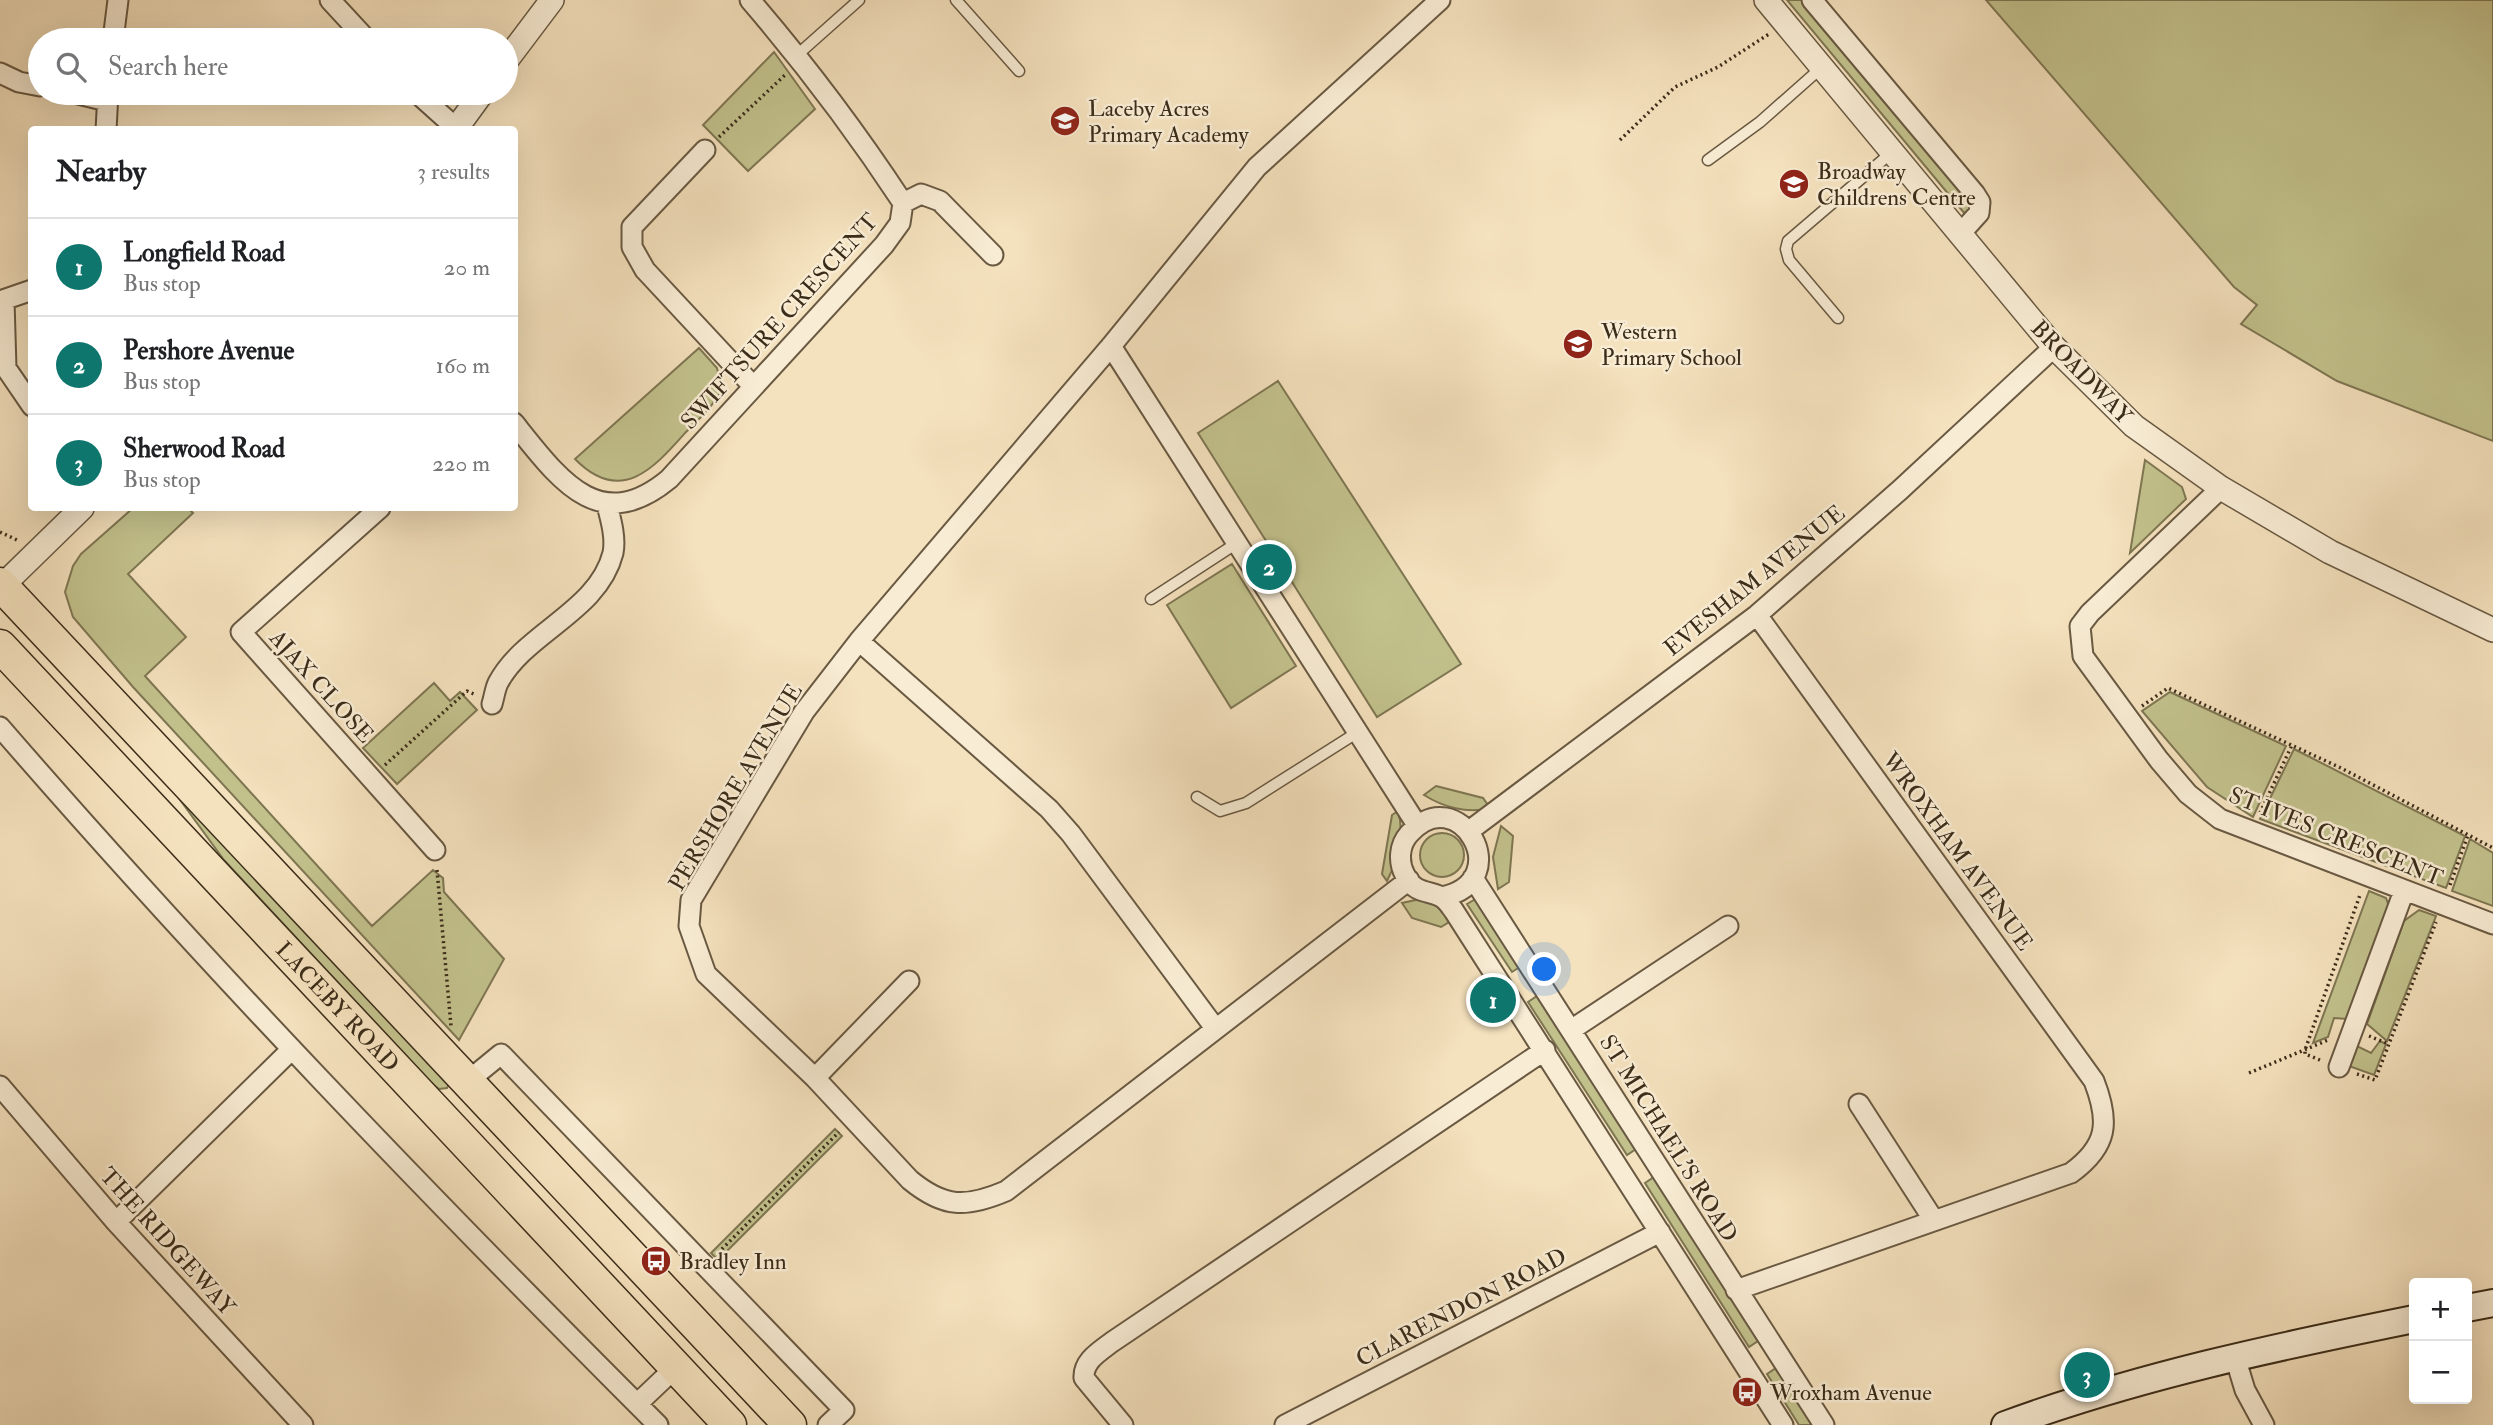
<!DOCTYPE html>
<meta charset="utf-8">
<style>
:root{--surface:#fff;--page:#f2f2f2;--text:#202124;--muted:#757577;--line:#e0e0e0;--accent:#0f766e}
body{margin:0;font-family:"IM FELL Double Pica",serif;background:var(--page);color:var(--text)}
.controls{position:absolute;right:21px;bottom:21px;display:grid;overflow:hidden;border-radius:7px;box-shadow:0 7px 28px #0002}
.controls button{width:63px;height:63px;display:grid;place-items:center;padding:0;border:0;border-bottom:2px solid var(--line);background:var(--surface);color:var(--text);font:35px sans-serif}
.you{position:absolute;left:1545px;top:970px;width:24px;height:24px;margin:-18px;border:5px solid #fff;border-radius:50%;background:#1a73e8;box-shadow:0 0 0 10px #1a73e833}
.badge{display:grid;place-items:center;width:46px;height:46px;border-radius:50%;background:var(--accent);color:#fff;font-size:23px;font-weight:700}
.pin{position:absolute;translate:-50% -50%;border:4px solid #fff;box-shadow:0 2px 7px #0006}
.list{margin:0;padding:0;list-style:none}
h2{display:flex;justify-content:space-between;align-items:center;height:91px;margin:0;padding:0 28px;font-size:30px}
h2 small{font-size:23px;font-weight:400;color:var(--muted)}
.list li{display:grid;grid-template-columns:46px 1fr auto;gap:21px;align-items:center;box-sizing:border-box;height:98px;padding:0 28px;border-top:2px solid var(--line)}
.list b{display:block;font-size:26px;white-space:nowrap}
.list p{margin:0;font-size:23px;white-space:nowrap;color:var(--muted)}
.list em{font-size:23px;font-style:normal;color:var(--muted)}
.icon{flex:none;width:38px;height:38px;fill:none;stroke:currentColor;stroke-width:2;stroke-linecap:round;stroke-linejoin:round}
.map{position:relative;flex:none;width:2493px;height:1425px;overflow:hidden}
.search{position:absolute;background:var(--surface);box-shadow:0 7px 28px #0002;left:28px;top:28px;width:490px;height:77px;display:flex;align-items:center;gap:18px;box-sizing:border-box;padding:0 24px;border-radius:38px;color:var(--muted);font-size:26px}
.panel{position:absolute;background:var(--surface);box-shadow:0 7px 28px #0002;left:28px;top:126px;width:490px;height:385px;border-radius:7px}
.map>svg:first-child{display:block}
.green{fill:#c2c18c;stroke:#7e7652;stroke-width:2}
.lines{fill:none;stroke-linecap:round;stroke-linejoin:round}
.service-casing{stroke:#695942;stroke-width:13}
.minor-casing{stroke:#695942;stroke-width:23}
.tertiary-casing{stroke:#695942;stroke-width:26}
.secondary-casing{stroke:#3b2c19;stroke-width:30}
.trunk-casing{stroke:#3b2c19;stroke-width:35}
.path{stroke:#3b2c19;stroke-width:3.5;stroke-dasharray:2 3.5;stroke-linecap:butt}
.service{stroke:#f8ecd4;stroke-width:10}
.minor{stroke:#f8ecd4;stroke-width:19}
.tertiary{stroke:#f8ecd4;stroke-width:23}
.secondary{stroke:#f8ecd4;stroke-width:26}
.trunk{stroke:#f4e1bd;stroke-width:32}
.labels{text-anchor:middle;stroke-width:5;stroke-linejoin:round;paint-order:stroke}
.poi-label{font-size:23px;fill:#3b2c19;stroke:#f8ecd4;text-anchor:start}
.street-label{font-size:23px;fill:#3b2c19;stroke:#f8ecd4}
</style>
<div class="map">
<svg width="2493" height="1425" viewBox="0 0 2493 1425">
<rect width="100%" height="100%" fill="#f4e1bd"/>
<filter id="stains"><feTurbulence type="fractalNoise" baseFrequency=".00286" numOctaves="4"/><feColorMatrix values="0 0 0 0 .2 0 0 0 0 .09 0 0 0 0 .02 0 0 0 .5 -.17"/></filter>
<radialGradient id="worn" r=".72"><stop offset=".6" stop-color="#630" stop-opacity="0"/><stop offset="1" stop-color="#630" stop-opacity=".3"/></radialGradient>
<path class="green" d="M 1787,0 L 1807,0 L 1977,204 L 1965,214 Z
M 1986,0 L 2493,0 L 2493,441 L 2337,381 L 2241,324 L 2257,305 L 2234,287 Z
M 774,52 L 815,109 L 748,171 L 703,125 Z
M 699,348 L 717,368 L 722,390 C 713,406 699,419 686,432 C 654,468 621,506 575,459 Z
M 1278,381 L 1461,664 L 1377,717 L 1198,433 Z
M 2145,460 L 2182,487 L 2186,499 L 2130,553 Z
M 133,508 L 188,508 L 193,513 L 128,574 L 186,637 L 145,676 L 372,926 L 433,870 L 443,878 L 444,892 L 504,959 L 459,1040 L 133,687 L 73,617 L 65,592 L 73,566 L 81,554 Z
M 1232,564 L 1296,666 L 1231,708 L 1167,605 Z
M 434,683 L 450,701 L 460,692 L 477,710 L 397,784 L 363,748 Z
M 2170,692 L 2286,746 L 2253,817 L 2207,787 L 2142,711 Z
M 2294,749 L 2465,836 L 2446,888 L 2260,819 Z
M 167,782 L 450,1082 L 447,1088 L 439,1089 L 430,1082 L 224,860 Z
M 1436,786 L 1483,798 L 1490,808 C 1467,814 1443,807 1424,795 Z
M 1398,811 C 1405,833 1397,861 1387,881 L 1382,874 L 1392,815 Z
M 1501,826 L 1513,836 L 1509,882 L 1498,889 L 1493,857 Z
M1420 855a22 22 0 1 1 44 0a22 22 0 1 1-44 0Z
M 2470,839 L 2493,853 L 2493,906 L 2452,891 Z
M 2369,891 L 2386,898 L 2390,909 L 2347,1019 L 2334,1018 L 2328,1037 L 2313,1043 Z
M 1479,897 L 1523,965 L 1512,972 L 1467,904 Z
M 1420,899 L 1440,906 L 1454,919 L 1441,927 L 1412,918 L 1402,903 Z
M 2419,910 L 2436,916 L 2387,1041 L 2367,1024 L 2404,921 Z
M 1540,994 L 1639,1147 L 1627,1155 L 1528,1002 Z
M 2380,1041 L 2386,1044 L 2374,1075 L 2346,1065 L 2355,1045 L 2371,1053 Z
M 835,1129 L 842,1136 L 718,1260 L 711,1253 Z
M 1657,1175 L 1761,1339 L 1749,1347 L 1645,1183 Z
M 1779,1366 L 1816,1425 L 1799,1425 L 1767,1374 Z"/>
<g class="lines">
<g class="service-casing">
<path id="service" d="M 956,0 L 1019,71
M 796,56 L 859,0
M 1708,160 L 1760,122 L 1821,68
M 1838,318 L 1789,260 L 1786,249 L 1788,241 L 1891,153
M 1151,599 L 1237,543
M 1197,797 L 1220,811 L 1246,803 L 1358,732"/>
</g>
<g class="minor-casing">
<path id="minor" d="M 330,0 L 367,40
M 1812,0 L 1975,194 L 1980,202 L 1979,213 L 1960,234
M 113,40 L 118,0
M 0,73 L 19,82 L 40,86
M 74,93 L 107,101
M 417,93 L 456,128
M 106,130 L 108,93
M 705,150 L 632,227 L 632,247 L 645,270 L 753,386
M 903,203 L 921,194 L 940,201 L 993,255
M 4,300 L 6,368 L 32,406
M 0,301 L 32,290
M 1111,346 L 1417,825
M 514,423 C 559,479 599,537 669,479 L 884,245 L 900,223 L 903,203 C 857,133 805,64 750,0
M 2221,488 L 2090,613 L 2080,626 L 2083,656 L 2159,760 L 2188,794 L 2220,819 L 2493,924
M 380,508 L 241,632 L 435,850
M 859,641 L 1049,809 L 1071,834 L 1215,1028
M 492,704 C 494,698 495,689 498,683 C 525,632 598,612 613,553 C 616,538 611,520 607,505
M 0,727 C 209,968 432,1199 658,1425
M 1469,831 L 1757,615 L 1900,490 L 2054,347
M 1473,878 L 1824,1425
M 1409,880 L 1006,1191 C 966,1208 944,1208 910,1180 L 815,1078 L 706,974 L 689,926 L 691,900 L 804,712 L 859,641 L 1111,346 L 1257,167 L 1440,0
M 1442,897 C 1519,881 1458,778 1409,834 C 1399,845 1398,862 1405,875 C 1416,897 1433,889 1444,899 C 1448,902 1451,907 1454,911 L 1783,1425
M 1571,1030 L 1728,926
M 2339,1067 L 2404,891
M 815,1078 L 909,981
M 468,1081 L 501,1054 L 844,1410 L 828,1425
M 0,1086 L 116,1222 L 303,1425
M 1859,1104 L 1933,1219
M 116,1222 L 292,1049
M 1736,1290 L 2071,1173 C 2108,1146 2110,1122 2094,1081 L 1757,615
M 2235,1357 L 2245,1390 L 2264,1425
M 637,1404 L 676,1367
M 1123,1425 L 1084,1378 C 1083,1361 1099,1352 1112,1342 L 1545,1050
M 1285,1425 L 1660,1232"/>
</g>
<g class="tertiary-casing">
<path id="tertiary" d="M 1766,0 L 2054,347 L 2134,426 L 2221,488 L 2330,552 L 2493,630
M 506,61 L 552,0
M 455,130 L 482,93
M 0,588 L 82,508"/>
</g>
<g class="secondary-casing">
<path id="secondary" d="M 2467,1308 L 2493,1303
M 2005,1425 C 2138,1376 2276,1347 2414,1319"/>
</g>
<g class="trunk-casing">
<g id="trunk">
<path d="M 0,584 L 790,1425"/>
<path id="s1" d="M 0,646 L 730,1425"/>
</g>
</g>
<path class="path" d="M 719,137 L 785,75
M 1620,140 L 1675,87 L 1718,67 L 1769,34
M 0,532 L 17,540
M 2142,706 L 2168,688 L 2341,768 L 2493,848
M 385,765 L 467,691 L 474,694
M 2260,813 L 2292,745
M 437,870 L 451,1026
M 2450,885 L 2468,835
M 2369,1036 L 2389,1044
M 2320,1060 L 2305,1054 L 2305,1050 L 2360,895
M 2249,1073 L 2328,1040
M 2357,1074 L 2375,1080 L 2436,922
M 718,1253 L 839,1132"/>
<use href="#service" class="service"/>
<use href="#minor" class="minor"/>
<use href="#tertiary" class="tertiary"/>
<use href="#secondary" class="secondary"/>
<use href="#trunk" class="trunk"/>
</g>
<defs>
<g id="school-disc" transform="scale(1.575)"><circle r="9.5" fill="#8f2418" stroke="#f8ecd4"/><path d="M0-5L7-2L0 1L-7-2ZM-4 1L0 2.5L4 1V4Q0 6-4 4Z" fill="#fff"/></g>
<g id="bus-disc" transform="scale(1.575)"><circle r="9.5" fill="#8f2418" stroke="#f8ecd4"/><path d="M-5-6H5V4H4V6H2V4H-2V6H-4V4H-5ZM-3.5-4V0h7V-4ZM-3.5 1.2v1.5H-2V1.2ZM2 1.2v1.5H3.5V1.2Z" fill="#fff"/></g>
</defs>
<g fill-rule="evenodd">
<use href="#school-disc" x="1065" y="121"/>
<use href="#school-disc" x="1794" y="184"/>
<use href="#school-disc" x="1578" y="344"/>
<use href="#bus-disc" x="656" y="1261"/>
<use href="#bus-disc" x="1747" y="1392"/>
</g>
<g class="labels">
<g class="poi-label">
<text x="1088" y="116">Laceby Acres<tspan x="1088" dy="26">Primary Academy</tspan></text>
<text x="1817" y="179">Broadway<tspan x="1817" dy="26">Childrens Centre</tspan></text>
<text x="1601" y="339">Western<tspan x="1601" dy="26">Primary School</tspan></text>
<text x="679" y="1269">Bradley Inn</text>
<text x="1770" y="1400">Wroxham Avenue</text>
</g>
<g class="street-label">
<text transform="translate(779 321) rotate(-48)" y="8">SWIFTSURE CRESCENT</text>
<text transform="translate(2082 372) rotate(46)" y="8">BROADWAY</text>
<text transform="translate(1754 580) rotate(-39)" y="8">EVESHAM AVENUE</text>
<text transform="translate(322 686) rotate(48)" y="8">AJAX CLOSE</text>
<text transform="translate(735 787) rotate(-59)" y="8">PERSHORE AVENUE</text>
<text transform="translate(2336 836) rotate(22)" y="8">ST IVES CRESCENT</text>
<text transform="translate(1958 851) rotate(54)" y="8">WROXHAM AVENUE</text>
<text dy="8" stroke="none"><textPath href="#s1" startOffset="494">LACEBY ROAD</textPath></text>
<text transform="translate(1669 1138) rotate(58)" y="8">ST MICHAEL'S ROAD</text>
<text transform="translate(168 1241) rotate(48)" y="8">THE RIDGEWAY</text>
<text transform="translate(1461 1307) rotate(-27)" y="8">CLARENDON ROAD</text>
</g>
</g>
<rect width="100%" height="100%" filter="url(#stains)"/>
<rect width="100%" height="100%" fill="url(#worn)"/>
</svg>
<div class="controls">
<button>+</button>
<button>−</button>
</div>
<div class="you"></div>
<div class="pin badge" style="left:1493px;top:1000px">1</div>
<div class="pin badge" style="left:1269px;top:567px">2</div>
<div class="pin badge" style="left:2087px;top:1375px">3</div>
<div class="search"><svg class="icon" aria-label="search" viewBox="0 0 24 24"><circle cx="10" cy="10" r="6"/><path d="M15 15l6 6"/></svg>Search here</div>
<section class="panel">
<h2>Nearby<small>3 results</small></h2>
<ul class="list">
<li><span class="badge">1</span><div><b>Longfield Road</b><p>Bus stop</p></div><em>20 m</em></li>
<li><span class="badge">2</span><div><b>Pershore Avenue</b><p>Bus stop</p></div><em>160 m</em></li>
<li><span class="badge">3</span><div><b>Sherwood Road</b><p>Bus stop</p></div><em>220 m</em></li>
</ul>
</section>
</div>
